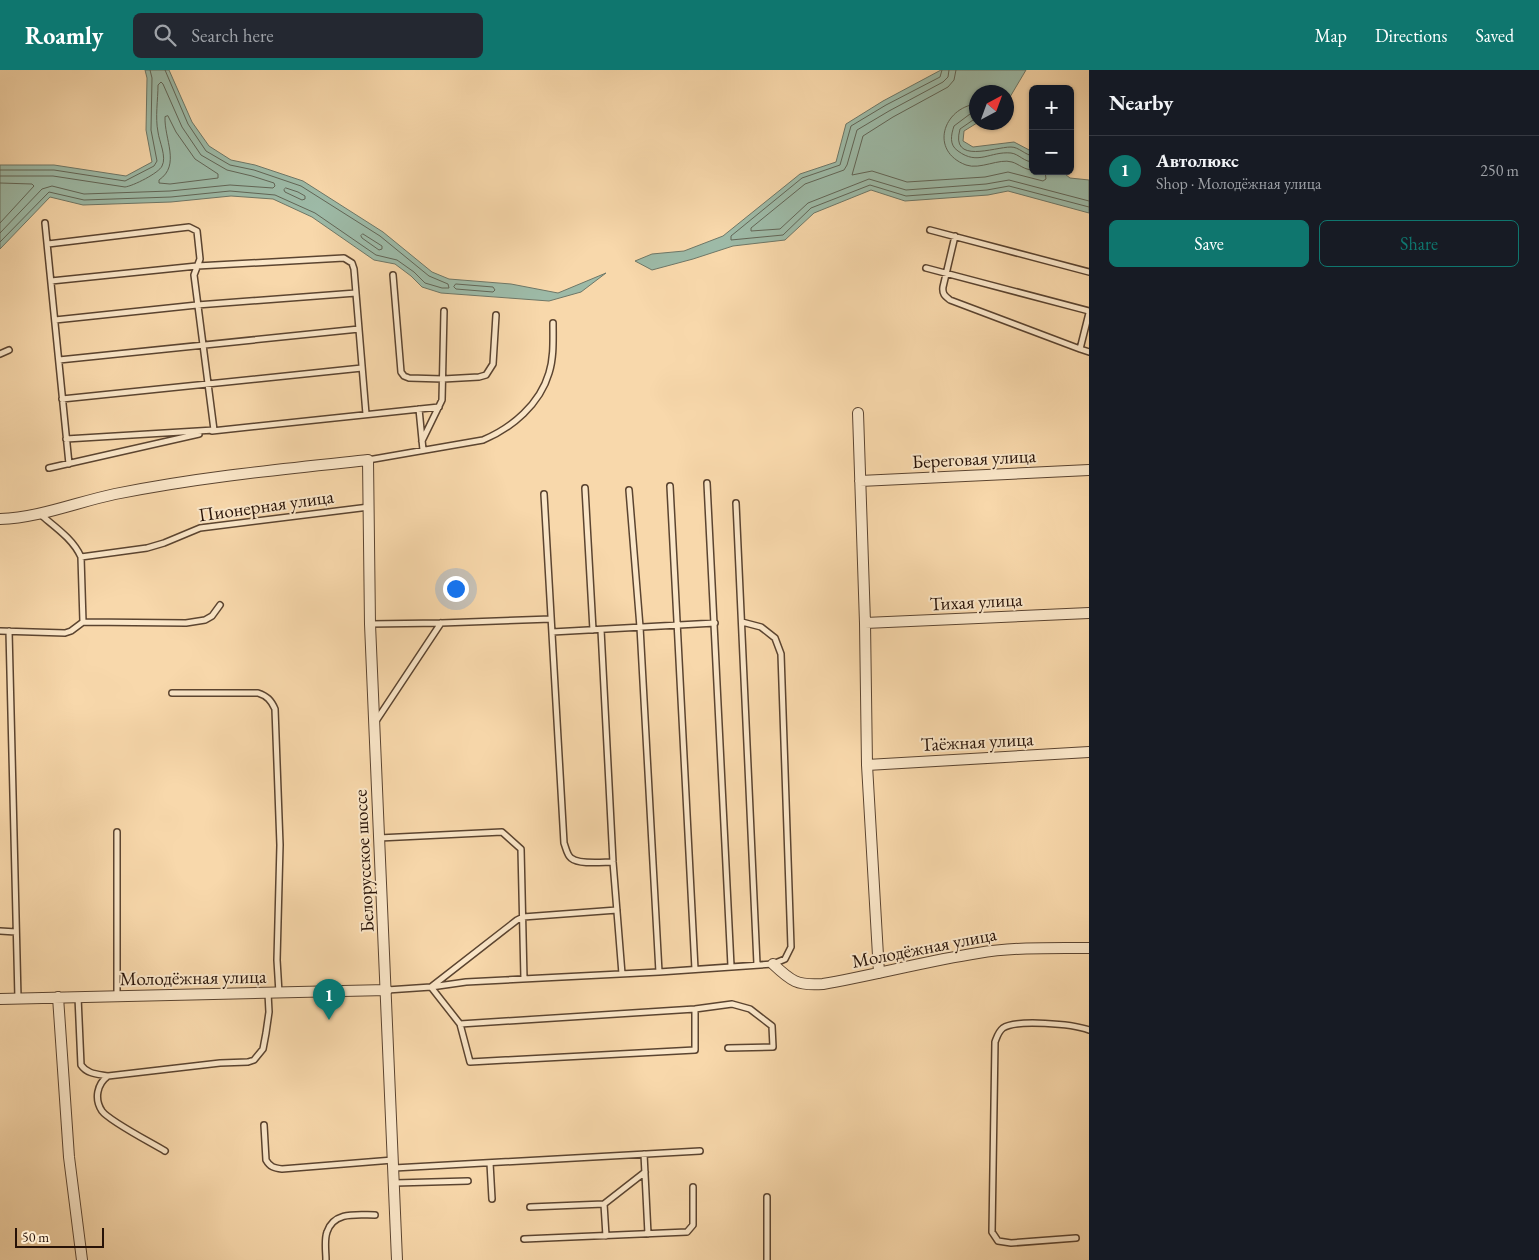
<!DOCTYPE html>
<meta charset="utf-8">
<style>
:root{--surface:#171b24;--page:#242831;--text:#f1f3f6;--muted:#9ea1a6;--line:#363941;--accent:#0f766e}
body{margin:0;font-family:"EB Garamond",serif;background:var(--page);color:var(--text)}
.controls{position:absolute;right:15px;top:15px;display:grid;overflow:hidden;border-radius:8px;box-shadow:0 1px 4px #0004}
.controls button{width:45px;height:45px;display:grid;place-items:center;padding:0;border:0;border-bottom:1px solid var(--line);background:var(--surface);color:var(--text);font:25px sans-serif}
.compass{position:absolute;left:969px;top:15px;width:45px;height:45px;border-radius:50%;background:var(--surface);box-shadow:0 1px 4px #0004;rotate:41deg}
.scale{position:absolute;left:15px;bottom:12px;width:89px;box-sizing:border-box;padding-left:5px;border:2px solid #271207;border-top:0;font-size:14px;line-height:18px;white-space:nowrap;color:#271207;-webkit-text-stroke:4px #fae6c8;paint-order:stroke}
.you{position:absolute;left:455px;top:518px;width:18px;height:18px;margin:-12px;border:4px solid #fff;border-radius:50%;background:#1a73e8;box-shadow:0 0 0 8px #1a73e833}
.badge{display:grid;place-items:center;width:32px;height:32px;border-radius:50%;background:var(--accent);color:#fff;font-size:16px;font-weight:700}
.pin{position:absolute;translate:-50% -41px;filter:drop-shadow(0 1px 2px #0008)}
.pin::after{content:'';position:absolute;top:26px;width:18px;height:15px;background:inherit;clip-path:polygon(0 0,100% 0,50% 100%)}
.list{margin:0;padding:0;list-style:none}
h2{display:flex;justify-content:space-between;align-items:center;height:65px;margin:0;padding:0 20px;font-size:21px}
h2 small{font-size:16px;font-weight:400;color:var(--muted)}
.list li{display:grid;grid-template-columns:32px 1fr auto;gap:15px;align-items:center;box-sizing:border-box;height:70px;padding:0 20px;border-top:1px solid var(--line)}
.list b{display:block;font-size:19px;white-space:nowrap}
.list p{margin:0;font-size:16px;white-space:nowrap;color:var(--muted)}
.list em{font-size:16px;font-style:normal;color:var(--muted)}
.actions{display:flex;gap:10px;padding:15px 20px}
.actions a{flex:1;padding:11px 0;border:1px solid var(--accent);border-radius:8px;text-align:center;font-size:18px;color:var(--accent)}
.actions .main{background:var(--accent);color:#fff}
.icon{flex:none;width:28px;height:28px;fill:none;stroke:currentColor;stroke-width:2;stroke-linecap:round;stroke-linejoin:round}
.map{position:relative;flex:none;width:1089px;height:1190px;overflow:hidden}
header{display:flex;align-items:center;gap:30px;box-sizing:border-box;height:70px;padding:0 25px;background:var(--accent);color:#fff}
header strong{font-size:24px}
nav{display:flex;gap:28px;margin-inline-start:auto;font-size:18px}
.search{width:350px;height:45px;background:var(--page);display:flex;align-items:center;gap:12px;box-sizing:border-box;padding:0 18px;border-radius:8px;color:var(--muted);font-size:19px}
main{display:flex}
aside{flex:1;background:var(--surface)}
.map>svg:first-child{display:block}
.water{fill:#9dbaa7;stroke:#6e7767}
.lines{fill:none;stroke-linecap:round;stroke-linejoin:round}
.shore{stroke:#626657;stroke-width:1}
.service-casing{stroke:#5b4430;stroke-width:8}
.minor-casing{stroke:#5b4430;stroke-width:12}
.service{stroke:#fae6c8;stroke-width:5}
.minor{stroke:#fae6c8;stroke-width:10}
.labels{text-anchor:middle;stroke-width:4;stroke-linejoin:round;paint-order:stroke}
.street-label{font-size:19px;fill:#271207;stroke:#fae6c8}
</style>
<header>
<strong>Roamly</strong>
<div class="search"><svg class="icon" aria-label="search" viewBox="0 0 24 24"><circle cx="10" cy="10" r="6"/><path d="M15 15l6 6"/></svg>Search here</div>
<nav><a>Map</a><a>Directions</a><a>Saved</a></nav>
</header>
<main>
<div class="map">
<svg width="1089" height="1190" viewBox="0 0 1089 1190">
<rect width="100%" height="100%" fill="#f8d8ab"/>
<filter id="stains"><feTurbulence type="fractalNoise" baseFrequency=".004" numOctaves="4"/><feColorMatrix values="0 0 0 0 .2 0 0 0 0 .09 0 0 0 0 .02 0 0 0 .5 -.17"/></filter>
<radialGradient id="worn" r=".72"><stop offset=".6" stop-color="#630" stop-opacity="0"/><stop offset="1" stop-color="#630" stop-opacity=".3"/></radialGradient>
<path class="water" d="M 145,0 L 169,0 L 192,52 L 209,76 L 231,90 L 255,95 L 303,111 L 383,162 L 432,202 L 449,209 L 511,214 L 558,223 L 606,203 L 581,222 L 549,231 L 441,223 L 422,217 L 411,206 L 395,194 L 374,190 L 312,147 L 273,129 L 231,126 L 171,132 L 83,135 L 50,127 L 0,179 L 0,95 L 54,95 L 126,106 L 152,92 L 146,60 L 147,8 Z
M 941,0 L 1026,0 L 1007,32 L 1006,22 L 976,22 L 977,53 L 964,61 L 963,71 L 973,77 L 1014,72 L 1033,82 L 1033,101 L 1061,101 L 1070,108 L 1089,110 L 1089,143 L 1008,121 L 988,125 L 905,131 L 871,120 L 814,143 L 785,170 L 733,176 L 693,189 L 652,200 L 635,191 L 652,184 L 684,181 L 723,166 L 800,104 L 836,92 L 846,54 L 883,31 Z"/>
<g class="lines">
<path class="shore" d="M 942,0 L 940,7 L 886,35 L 851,56 L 840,95 L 802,108 L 731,166 L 731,170 L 783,165 L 811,138 L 870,115 L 906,126 L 987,120 L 1009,116 L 1089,137
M 949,0 L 948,7 L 943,12 L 889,41 L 857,60 L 847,95 L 844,100 L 805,114 L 751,158 L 751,161 L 780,159 L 808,133 L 869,109 L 906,120 L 986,114 L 1009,110 L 1089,131
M 956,0 L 954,10 L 948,17 L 893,47 L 863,66 L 852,105 L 872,101 L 907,112 L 985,107 L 1008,102 L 1043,111 L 1046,109 L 1045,101
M 976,34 C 943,38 929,81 966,95 C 980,100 999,88 1012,92 C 1019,94 1024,100 1033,100
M 976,41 L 970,44 L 954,56 C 951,65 949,75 958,81 C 978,96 990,81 1011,83 C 1019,84 1024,92 1033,92
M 168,46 L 176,62 L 195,89 L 218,104 L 218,108 L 170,114 L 159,113 L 159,110 C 181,95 164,69 165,47 Z
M 976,48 L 960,59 C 950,95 994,77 1011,77 C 1019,77 1025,85 1033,86
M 0,100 L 54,100 L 125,111 L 154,96 L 157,91 L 151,60 L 152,8 L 150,0
M 0,106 L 53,106 L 125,117 C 133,116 159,103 162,96 C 167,87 159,71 158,62 C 155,47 158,30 158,15 L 161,12 L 163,14 L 182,57 L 201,85 L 227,100 L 252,106 L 274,113 L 275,116 L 273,118 L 230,115 L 170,121 L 84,124 L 52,116 L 42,119 L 0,163
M 0,113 L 32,114 L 34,116 L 0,153
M 286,118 L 298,122 L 305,126 L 305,129 L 302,130 L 285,122 L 284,120 Z
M 363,164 L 382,176 L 382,179 L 379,180 L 362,168 L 361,166 Z
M 0,172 L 49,122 L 84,130 L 171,127 L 230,121 L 275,125 L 315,143 L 376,185 L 397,190 L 414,202 L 425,213 L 442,218 L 449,218 L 448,214 L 429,206 L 380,166 L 301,116 L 254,100 L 230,95 L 206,81 L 188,54 L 165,0
M 456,214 L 493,217 L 495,220 L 493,222 L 456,219 L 454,217 Z"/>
<g class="service-casing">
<path id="service" d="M 45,153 L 69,394
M 930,160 L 1089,202
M 955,166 L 943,217 C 942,224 945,226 950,230 L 1080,279
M 48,174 L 189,157 L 197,161 L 200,189 L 194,205 L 214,360 L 66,369
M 926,198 L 1089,241
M 393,205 L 401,302 L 404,306 L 409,308 L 443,309 L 479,307 L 486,305 L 493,294 L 496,245
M 51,211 L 197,196 L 344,188 L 352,193 L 354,199 L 366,344
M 1089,243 L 1080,279 L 1089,282
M 55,250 L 197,235 L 356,223
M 0,284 L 9,280
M 59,290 L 359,259
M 62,329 L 362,298
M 419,339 L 423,380
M 212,361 L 439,337
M 422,371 L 442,330 L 444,241
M 368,390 L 483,370 C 512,358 540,334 549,303 C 554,287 553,270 553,253
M 49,398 L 199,364
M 707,413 L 731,896
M 670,416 L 695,899
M 585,418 L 593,560
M 629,420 L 640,557 L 659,902
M 544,424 L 564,773 C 566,778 567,785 571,788 C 579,795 603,792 613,792
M 736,433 L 757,894
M 41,445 C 55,457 73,469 81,487 L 83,552
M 81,487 L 147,478 L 164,473 L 200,458 L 369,437
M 370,554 L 441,553 L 551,549
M 601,560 L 613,792 L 622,904
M 0,561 L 65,563 L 71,561 L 83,552 L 186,553 L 205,550 L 212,546 L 220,535
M 9,561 L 18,928
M 552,562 L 715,553
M 172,623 L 258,623 C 267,626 271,630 275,639 L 280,775 L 277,890 L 279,923
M 376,651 L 441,553
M 379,768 L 502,762 L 521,779 L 524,909
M 617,840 L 523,847 L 517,850 L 431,917 L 460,954 L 695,939 L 732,934 L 750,939 L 772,956 L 773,977 L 728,978
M 0,861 L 16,862
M 387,920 L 431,917 L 466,912 L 659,902 L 773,894 L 785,889 L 791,877 L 781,584 L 775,568 L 761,557 L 742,552
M 117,926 L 117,762
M 78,927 L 81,995 C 87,1004 97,1004 108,1006
M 460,954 L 470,992 L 695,980 L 695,939
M 264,1055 L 266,1090 C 270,1097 274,1098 282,1099 L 393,1090
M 165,1081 C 152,1073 109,1051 102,1041 C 94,1029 97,1014 108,1006 L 220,993 L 248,992 L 254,990 L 263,979 L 266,963 L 269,942 L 268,923
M 644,1084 L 648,1164
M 490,1093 L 492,1129
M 394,1098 L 700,1081
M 395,1113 L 468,1111
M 767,1127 L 767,1190
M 604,1134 L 606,1166
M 530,1137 L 604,1134 L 645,1102
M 1076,1168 L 1011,1173 L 998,1171 L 992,1162 L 995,972 C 997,967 998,962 1003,958 C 1016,949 1073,954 1089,960
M 524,1169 L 687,1162 L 693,1155 L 693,1117
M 326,1190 C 326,1182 324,1170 327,1162 C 334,1141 357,1145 375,1145"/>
</g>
<g class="minor-casing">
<path id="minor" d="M 858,343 L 865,553 L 867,695 L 879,903
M 860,411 L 1089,400
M 0,449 C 39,448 77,432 115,424 C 199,407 283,399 368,390 L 370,554 L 397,1190
M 865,553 L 1089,543
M 867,695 L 1089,682
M 773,894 C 791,911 797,916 823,914 C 875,905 926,891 978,883 C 1014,877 1052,878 1089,878
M 58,927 L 69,1087 L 82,1190
M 0,929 L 387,920"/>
</g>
<use href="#service" class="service"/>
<use href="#minor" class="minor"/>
</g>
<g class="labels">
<g class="street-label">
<text transform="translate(974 388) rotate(-3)" y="7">Береговая улица</text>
<text transform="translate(266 435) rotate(-8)" y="7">Пионерная улица</text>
<text transform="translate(976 531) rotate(-3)" y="7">Тихая улица</text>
<text transform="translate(977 671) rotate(-3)" y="7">Таёжная улица</text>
<text transform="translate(363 791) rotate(-93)" y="7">Белорусское шоссе</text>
<text transform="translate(924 877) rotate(-11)" y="7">Молодёжная улица</text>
<text transform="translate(193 907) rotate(-1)" y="7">Молодёжная улица</text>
</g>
</g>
<rect width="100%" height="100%" filter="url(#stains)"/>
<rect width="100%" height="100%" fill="url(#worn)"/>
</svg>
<div class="controls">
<button>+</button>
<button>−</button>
</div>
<svg class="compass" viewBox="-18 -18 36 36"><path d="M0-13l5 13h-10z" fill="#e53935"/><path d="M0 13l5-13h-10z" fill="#9ea1a6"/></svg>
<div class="scale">50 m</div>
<div class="you"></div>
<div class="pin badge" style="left:329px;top:950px">1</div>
</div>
<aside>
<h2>Nearby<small></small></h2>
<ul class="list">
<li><span class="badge">1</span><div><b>Автолюкс</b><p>Shop · Молодёжная улица</p></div><em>250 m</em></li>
</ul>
<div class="actions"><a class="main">Save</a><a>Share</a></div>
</aside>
</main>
